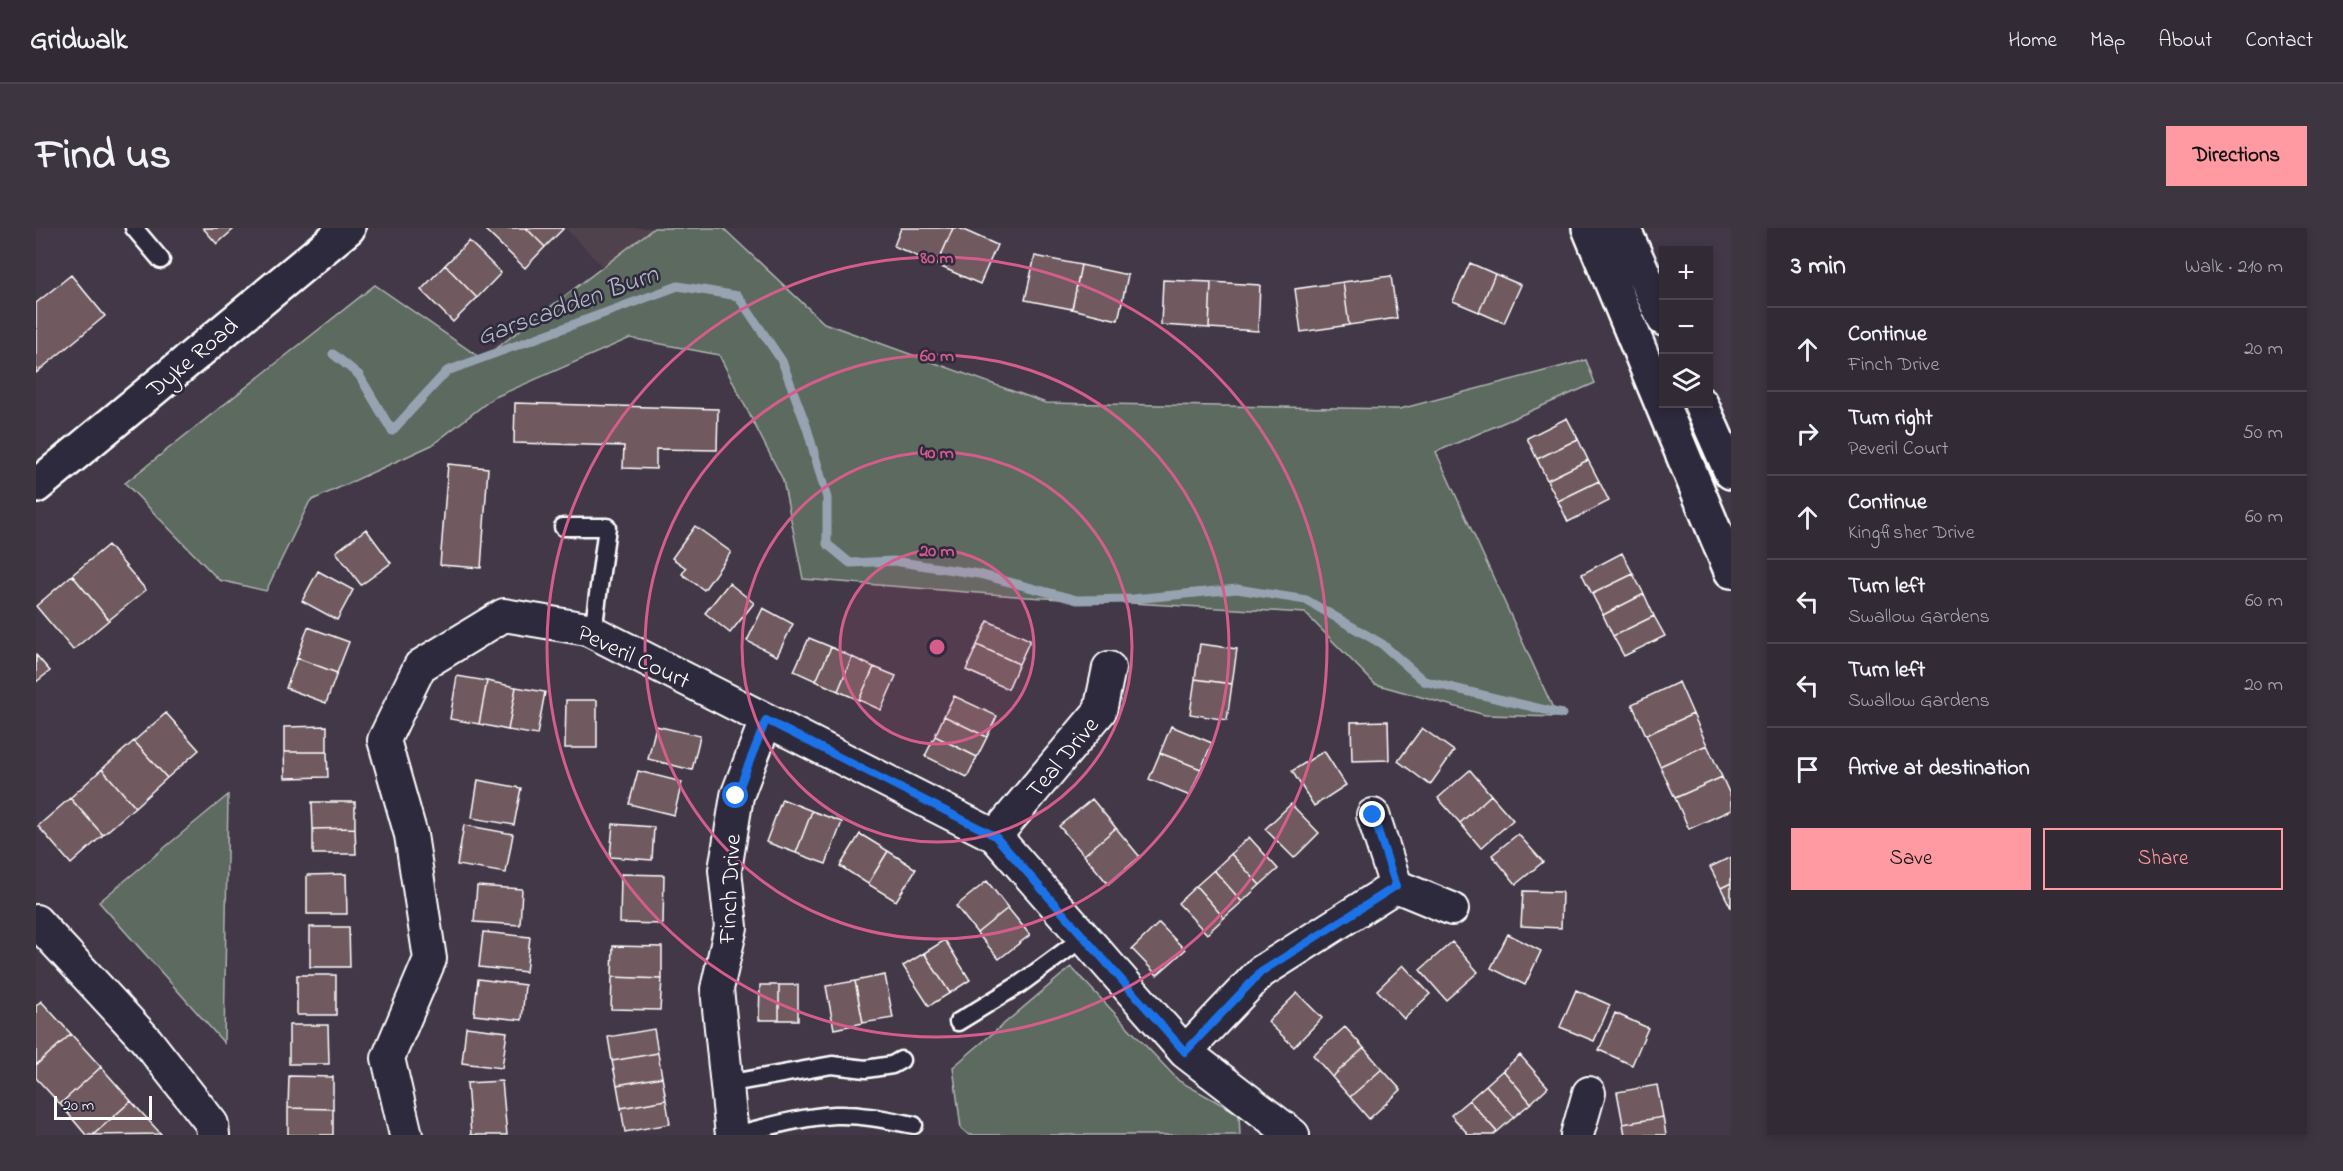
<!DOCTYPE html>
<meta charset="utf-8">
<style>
:root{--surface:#322a35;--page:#3d3641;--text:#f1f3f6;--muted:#a8a7ad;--line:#4d4650;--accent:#ff9aa2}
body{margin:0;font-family:"Indie Flower",sans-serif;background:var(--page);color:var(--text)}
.controls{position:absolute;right:18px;top:18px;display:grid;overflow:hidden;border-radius:0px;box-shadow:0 3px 9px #0003}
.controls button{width:54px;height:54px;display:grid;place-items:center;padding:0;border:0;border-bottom:2px solid var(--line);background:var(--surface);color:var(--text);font:30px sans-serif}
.scale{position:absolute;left:18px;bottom:15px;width:98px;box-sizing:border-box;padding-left:6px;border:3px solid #fff;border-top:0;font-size:16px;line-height:21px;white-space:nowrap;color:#fff;-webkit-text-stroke:4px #2f2a3d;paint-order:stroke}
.stop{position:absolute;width:18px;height:18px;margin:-14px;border:4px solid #1a73e8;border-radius:50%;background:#fff}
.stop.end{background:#1a73e8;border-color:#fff;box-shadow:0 2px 6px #0008}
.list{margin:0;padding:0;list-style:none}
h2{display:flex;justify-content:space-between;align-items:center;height:78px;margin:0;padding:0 24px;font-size:26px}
h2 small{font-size:20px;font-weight:400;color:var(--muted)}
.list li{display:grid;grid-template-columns:39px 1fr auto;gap:18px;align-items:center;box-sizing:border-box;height:84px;padding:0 24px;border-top:2px solid var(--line)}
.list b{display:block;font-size:22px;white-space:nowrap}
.list p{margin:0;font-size:20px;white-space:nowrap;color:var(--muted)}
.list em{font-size:20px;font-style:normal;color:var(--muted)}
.actions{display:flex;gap:12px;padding:18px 24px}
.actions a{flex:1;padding:14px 0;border:2px solid var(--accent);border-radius:0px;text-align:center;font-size:21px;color:var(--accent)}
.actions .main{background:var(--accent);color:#111}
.icon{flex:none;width:33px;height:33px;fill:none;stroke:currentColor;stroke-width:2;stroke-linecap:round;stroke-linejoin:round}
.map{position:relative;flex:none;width:1695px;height:907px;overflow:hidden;border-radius:0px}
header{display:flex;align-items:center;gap:36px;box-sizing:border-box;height:84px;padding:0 30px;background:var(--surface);border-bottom:2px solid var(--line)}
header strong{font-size:28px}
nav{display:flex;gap:33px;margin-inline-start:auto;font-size:21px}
.intro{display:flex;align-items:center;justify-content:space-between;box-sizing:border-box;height:144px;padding:0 36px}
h1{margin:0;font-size:42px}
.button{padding:15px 27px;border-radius:0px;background:var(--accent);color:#111;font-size:21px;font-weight:700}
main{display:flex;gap:36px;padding:0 36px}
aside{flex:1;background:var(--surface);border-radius:0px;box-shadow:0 3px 9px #0003}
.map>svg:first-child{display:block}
.built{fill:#50424e}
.green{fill:#5c6b61;stroke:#aeb5b0;stroke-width:1.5}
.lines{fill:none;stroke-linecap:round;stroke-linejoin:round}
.stream{stroke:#98a3b2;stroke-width:9}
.building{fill:#705a5f;stroke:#fff;stroke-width:1.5}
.lane-casing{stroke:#fff;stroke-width:21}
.street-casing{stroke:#fff;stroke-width:36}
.secondary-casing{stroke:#fff;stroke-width:38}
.lane{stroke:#2f2a3d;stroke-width:16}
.street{stroke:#2f2a3d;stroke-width:32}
.secondary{stroke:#2f2a3d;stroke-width:33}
.route{stroke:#1a73e8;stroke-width:8}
.ring{fill:none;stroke:#d45d8c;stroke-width:3}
.labels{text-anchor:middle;stroke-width:5;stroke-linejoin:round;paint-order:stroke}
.street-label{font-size:24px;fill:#fff;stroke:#2f2a3d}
.water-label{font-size:26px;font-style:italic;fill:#b2bac5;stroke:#2f2a3d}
.centre{fill:#d45d8c;stroke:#2f2a3d;stroke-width:3}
.ring-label{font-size:18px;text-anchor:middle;font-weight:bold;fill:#d45d8c;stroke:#2f2a3d;stroke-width:5;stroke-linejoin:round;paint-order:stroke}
</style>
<header>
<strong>Gridwalk</strong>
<nav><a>Home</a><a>Map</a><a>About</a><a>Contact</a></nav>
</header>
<div class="intro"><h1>Find us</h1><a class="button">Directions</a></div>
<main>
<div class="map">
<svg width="1695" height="907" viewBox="0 0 1695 907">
<rect width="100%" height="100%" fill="#423847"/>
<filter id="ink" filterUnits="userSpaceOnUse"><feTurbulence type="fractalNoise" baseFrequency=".0167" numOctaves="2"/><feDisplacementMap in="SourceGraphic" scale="12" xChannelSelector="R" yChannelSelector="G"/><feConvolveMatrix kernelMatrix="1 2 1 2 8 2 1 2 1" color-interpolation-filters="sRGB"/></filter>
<g filter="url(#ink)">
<path class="built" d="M 529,0 L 618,0 L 567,39 Z"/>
<path class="green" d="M 618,0 L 687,0 L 788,95 L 1010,175 L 1364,181 L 1550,132 L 1559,155 L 1400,224 L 1521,489 L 1449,487 L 1339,456 L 1269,385 L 991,369 L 767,351 L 747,252 L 683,127 L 594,110 L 457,170 L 396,217 L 274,273 L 230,363 L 183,352 L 89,255 L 339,57 L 446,131 Z
M 192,567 L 188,815 L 63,674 Z
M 1035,739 L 1143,853 L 1203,886 L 1204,907 L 933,907 L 925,900 L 917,839 Z"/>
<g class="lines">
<path class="stream" d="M 297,126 L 323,147 L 356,203 L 411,143 L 642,58 L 702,68 L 746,133 L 771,200 L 791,270 L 791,316 L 814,335 L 858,333 L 943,346 L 1041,372 L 1097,371 L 1201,361 L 1270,372 L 1346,416 L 1388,453 L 1526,486"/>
</g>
<path class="building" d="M 167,0 L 199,0 L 181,16 Z
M 447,0 L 490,0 L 509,19 L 489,40 Z
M 490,0 L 528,0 L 509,19 Z
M 865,0 L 917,0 L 901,37 L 858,18 Z
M 917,0 L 923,0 L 961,17 L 944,56 L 901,37 Z
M 433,13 L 465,45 L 441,70 L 409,37 Z
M 999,28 L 1045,37 L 1036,81 L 989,72 Z
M 1434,35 L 1459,46 L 1443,84 L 1417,73 Z
M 409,37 L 441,70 L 417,94 L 385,62 Z
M 1045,37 L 1092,47 L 1082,92 L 1036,81 Z
M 1459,46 L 1485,57 L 1468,95 L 1443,84 Z
M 35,47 L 69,88 L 0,145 L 0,75 Z
M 1355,48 L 1361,90 L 1313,97 L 1307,54 Z
M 1127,52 L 1175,54 L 1173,100 L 1125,97 Z
M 1175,54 L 1224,57 L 1222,103 L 1173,100 Z
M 1307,54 L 1313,97 L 1265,104 L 1259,61 Z
M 479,175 L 682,181 L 681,222 L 620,221 L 620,241 L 587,240 L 588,218 L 478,215 Z
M 1531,190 L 1542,211 L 1501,231 L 1491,210 Z
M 1542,211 L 1552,232 L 1511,252 L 1501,231 Z
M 1552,232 L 1563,253 L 1522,273 L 1511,252 Z
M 412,236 L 452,240 L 445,340 L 404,337 Z
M 1563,253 L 1573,273 L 1532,294 L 1522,273 Z
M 659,298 L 695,324 L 668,362 L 646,346 L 650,340 L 636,330 Z
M 330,301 L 355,335 L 325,357 L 300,324 Z
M 72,317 L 110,362 L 73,392 L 36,347 Z
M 1586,325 L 1597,346 L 1556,366 L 1546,346 Z
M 282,343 L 317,362 L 301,392 L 266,373 Z
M 1597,346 L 1608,366 L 1567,387 L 1556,366 Z
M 36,347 L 73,392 L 37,422 L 0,378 Z
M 693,355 L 718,375 L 694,405 L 669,385 Z
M 1608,366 L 1618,388 L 1577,408 L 1567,387 Z
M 727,380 L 757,396 L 741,428 L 711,413 Z
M 1618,388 L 1629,408 L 1588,428 L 1577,408 Z
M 952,393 L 994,412 L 983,436 L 941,417 Z
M 272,399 L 313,414 L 301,445 L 261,430 Z
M 773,410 L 795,419 L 780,453 L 758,443 Z
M 1164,416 L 1201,421 L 1196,456 L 1159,451 Z
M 941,417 L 983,436 L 972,461 L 930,442 Z
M 795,419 L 816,429 L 802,463 L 780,453 Z
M 0,427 L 14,443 L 0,454 Z
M 816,429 L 838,439 L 823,472 L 802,463 Z
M 261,430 L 301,445 L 290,475 L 250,460 Z
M 838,439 L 860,448 L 845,482 L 823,472 Z
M 421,448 L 451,453 L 443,496 L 414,491 Z
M 1159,451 L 1196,456 L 1191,492 L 1154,486 Z
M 451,453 L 480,459 L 472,502 L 443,496 Z
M 1643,454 L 1657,486 L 1610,507 L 1596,476 Z
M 480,459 L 509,464 L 501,507 L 472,502 Z
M 918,468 L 961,488 L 951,509 L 908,488 Z
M 530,472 L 561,472 L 561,520 L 529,520 Z
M 130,485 L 163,522 L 131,550 L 98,513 Z
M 1657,486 L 1671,517 L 1624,538 L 1610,507 Z
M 908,488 L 951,509 L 941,529 L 899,508 Z
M 1352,493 L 1353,532 L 1316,533 L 1315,494 Z
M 291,498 L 291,524 L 248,524 L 248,499 Z
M 620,498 L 664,508 L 656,542 L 612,531 Z
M 1135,498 L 1176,515 L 1165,541 L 1124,525 Z
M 1386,500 L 1418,523 L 1394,557 L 1362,533 Z
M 899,508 L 941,529 L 931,549 L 889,528 Z
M 98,513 L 131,550 L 99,579 L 66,541 Z
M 1671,517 L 1686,549 L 1639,570 L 1624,538 Z
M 1288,523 L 1310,557 L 1278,578 L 1256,543 Z
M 248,524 L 291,524 L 292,549 L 249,550 Z
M 1124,525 L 1165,541 L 1154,568 L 1113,551 Z
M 66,541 L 99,579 L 67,607 L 34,570 Z
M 1434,542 L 1455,567 L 1424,595 L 1402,570 Z
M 602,543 L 646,554 L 638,587 L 593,576 Z
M 1686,549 L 1695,569 L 1695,582 L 1653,601 L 1639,570 Z
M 442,552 L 485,560 L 478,597 L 436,590 Z
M 1455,567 L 1477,592 L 1445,620 L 1424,595 Z
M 34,570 L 67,607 L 35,636 L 2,598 Z
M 746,571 L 776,583 L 760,625 L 730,614 Z
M 1056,571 L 1080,600 L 1048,627 L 1023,598 Z
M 276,574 L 319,574 L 319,600 L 277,601 Z
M 1255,576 L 1283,605 L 1258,630 L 1229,601 Z
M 776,583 L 806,594 L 790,636 L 760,625 Z
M 577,596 L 618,599 L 616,632 L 574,629 Z
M 428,597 L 477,606 L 470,645 L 421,637 Z
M 319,600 L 320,626 L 277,626 L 277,601 Z
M 1080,600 L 1104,629 L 1072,656 L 1048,627 Z
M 824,606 L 852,623 L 832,656 L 804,638 Z
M 1482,606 L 1507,634 L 1480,656 L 1456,627 Z
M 1213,609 L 1242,641 L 1224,657 L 1195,626 Z
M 852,623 L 880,641 L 860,673 L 832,656 Z
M 1195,626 L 1224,657 L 1206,674 L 1178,642 Z
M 1695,629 L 1695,655 L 1685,660 L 1674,639 Z
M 1178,642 L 1206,674 L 1188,690 L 1160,658 Z
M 310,646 L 311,686 L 271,686 L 271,647 Z
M 585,646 L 628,647 L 627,696 L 584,695 Z
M 951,653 L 972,680 L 941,705 L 920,678 Z
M 1695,655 L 1695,680 L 1685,660 Z
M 441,658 L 486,661 L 484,697 L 438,694 Z
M 1160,658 L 1188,690 L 1171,706 L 1142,675 Z
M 1487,663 L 1526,664 L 1525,700 L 1485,698 Z
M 972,680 L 994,707 L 963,731 L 941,705 Z
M 1123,695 L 1149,722 L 1121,747 L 1096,721 Z
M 274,699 L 313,699 L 314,739 L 274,739 Z
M 447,704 L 494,709 L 490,744 L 443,739 Z
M 1472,706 L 1505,723 L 1489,757 L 1455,740 Z
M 909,712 L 934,752 L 914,765 L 888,725 Z
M 1416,714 L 1442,744 L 1410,772 L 1384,742 Z
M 577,718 L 626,719 L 626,751 L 576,749 Z
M 888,725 L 914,765 L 893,778 L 867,738 Z
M 1367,737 L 1394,766 L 1368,791 L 1341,762 Z
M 261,747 L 300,747 L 300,787 L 261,787 Z
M 849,747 L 857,790 L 827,795 L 819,753 Z
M 576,749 L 626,751 L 624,782 L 575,781 Z
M 442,751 L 489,757 L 486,792 L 438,787 Z
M 819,753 L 827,795 L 798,801 L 790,758 Z
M 724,757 L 743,757 L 743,792 L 723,792 Z
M 743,757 L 762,757 L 762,792 L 743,792 Z
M 1540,762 L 1574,777 L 1558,813 L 1524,799 Z
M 1261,765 L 1286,790 L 1258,819 L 1232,794 Z
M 5,773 L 35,806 L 0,837 L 0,778 Z
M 1579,785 L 1612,800 L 1596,837 L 1563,822 Z
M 253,797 L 292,797 L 293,836 L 253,836 Z
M 430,799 L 471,804 L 466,840 L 426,835 Z
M 1309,799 L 1328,820 L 1296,849 L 1277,827 Z
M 618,801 L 622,825 L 576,833 L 572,809 Z
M 35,806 L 65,839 L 24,876 L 0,850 L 0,837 Z
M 1328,820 L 1346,841 L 1314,869 L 1296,849 Z
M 622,825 L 626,849 L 581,857 L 576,833 Z
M 1484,827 L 1512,859 L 1495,875 L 1467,842 Z
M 65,839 L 95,873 L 57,907 L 50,907 L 24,876 Z
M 1346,841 L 1365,862 L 1333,891 L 1314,869 Z
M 1467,842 L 1495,875 L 1478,889 L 1450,857 Z
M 253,848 L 297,849 L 297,881 L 252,880 Z
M 626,849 L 630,872 L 585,880 L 581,857 Z
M 466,853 L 471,907 L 435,907 L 431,855 Z
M 1450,857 L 1478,889 L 1461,904 L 1433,872 Z
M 1621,857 L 1627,889 L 1587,896 L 1581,864 Z
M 630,872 L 634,896 L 589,904 L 585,880 Z
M 1433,872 L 1461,904 L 1457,907 L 1433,907 L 1415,887 Z
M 95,873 L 125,906 L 57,907 Z
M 252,880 L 297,881 L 297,907 L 252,907 Z
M 1627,889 L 1630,907 L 1589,907 L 1587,896 Z"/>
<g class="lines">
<g class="lane-casing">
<path id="lane" d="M 98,0 L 125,32
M 527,299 L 571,299 L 557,404
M 922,794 L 984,756 L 1048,709
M 690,856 L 796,837 L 830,841 L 856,837 L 865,832
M 698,907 C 732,899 765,889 799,887 C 826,886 853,892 878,897"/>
</g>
<g class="street-casing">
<path id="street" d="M 1337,587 L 1360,658 L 1416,681
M 959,608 L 1064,483 L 1073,440
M 0,693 L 111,813 L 176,896 L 177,907
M 1149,824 L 1225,744 L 1360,658
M 370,907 L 352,830 L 394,731 L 375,607 L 348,512 L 384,438 L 468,387 L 551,401 L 959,608 L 1149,824 L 1257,907
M 696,907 L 681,761 L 695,699 L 689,642 L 701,568 L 730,492
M 1541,907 L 1553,865"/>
</g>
<g class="secondary-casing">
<path id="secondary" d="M 1553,0 L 1695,343
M 1587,0 L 1628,91
M 1665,176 L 1695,244
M 0,258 L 312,0"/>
</g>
<use href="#lane" class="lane"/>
<use href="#street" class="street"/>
<use href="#secondary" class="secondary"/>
</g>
</g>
<g class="lines" filter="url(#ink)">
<path class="route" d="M 700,568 L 730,492 L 959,608 L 1149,824 L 1225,744 L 1360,658 L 1337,587"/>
</g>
<circle cx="901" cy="419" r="97" fill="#d45d8c" fill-opacity=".12"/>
<g class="ring">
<circle cx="901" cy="419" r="97"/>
<circle cx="901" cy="419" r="195"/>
<circle cx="901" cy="419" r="292"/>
<circle cx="901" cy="419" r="390"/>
</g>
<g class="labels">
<g class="street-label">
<text transform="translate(156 129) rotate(-40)" y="8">Dyke Road</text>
<text transform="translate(598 428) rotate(25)" y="8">Peveril Court</text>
<text transform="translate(1026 529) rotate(-50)" y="8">Teal Drive</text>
<text transform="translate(693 661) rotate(-87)" y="8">Finch Drive</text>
</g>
<g class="water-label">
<text transform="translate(531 76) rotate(-20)" y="9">Garscadden Burn</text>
</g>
</g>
<circle cx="901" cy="419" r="9" class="centre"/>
<g class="ring-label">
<text x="901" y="35">80 m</text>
<text x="901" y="133">60 m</text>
<text x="901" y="230">40 m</text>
<text x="901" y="328">20 m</text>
</g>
</svg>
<div class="controls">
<button>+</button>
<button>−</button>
<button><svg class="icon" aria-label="layers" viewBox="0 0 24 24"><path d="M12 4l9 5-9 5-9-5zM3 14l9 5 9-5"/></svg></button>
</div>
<div class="scale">20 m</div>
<div class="stop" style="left:700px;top:568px"></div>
<div class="stop end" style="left:1337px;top:587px"></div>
</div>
<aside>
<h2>3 min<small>Walk · 210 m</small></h2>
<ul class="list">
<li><svg class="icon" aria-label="ahead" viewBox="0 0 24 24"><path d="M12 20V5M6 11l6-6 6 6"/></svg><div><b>Continue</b><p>Finch Drive</p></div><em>20 m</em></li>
<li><svg class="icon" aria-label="right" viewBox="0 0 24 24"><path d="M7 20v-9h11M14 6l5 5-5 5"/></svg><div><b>Turn right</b><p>Peveril Court</p></div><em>50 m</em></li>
<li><svg class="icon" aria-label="ahead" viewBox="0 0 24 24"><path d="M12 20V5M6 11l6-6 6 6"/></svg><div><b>Continue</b><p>Kingfisher Drive</p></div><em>60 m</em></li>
<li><svg class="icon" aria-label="left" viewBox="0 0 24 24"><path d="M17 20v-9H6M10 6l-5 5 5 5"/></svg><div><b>Turn left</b><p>Swallow Gardens</p></div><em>60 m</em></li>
<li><svg class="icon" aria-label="left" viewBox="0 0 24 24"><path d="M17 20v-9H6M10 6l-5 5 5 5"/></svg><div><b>Turn left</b><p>Swallow Gardens</p></div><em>20 m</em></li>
<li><svg class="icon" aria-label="arrive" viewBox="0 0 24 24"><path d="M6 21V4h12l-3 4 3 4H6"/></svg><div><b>Arrive at destination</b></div></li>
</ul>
<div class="actions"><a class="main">Save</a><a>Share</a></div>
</aside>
</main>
